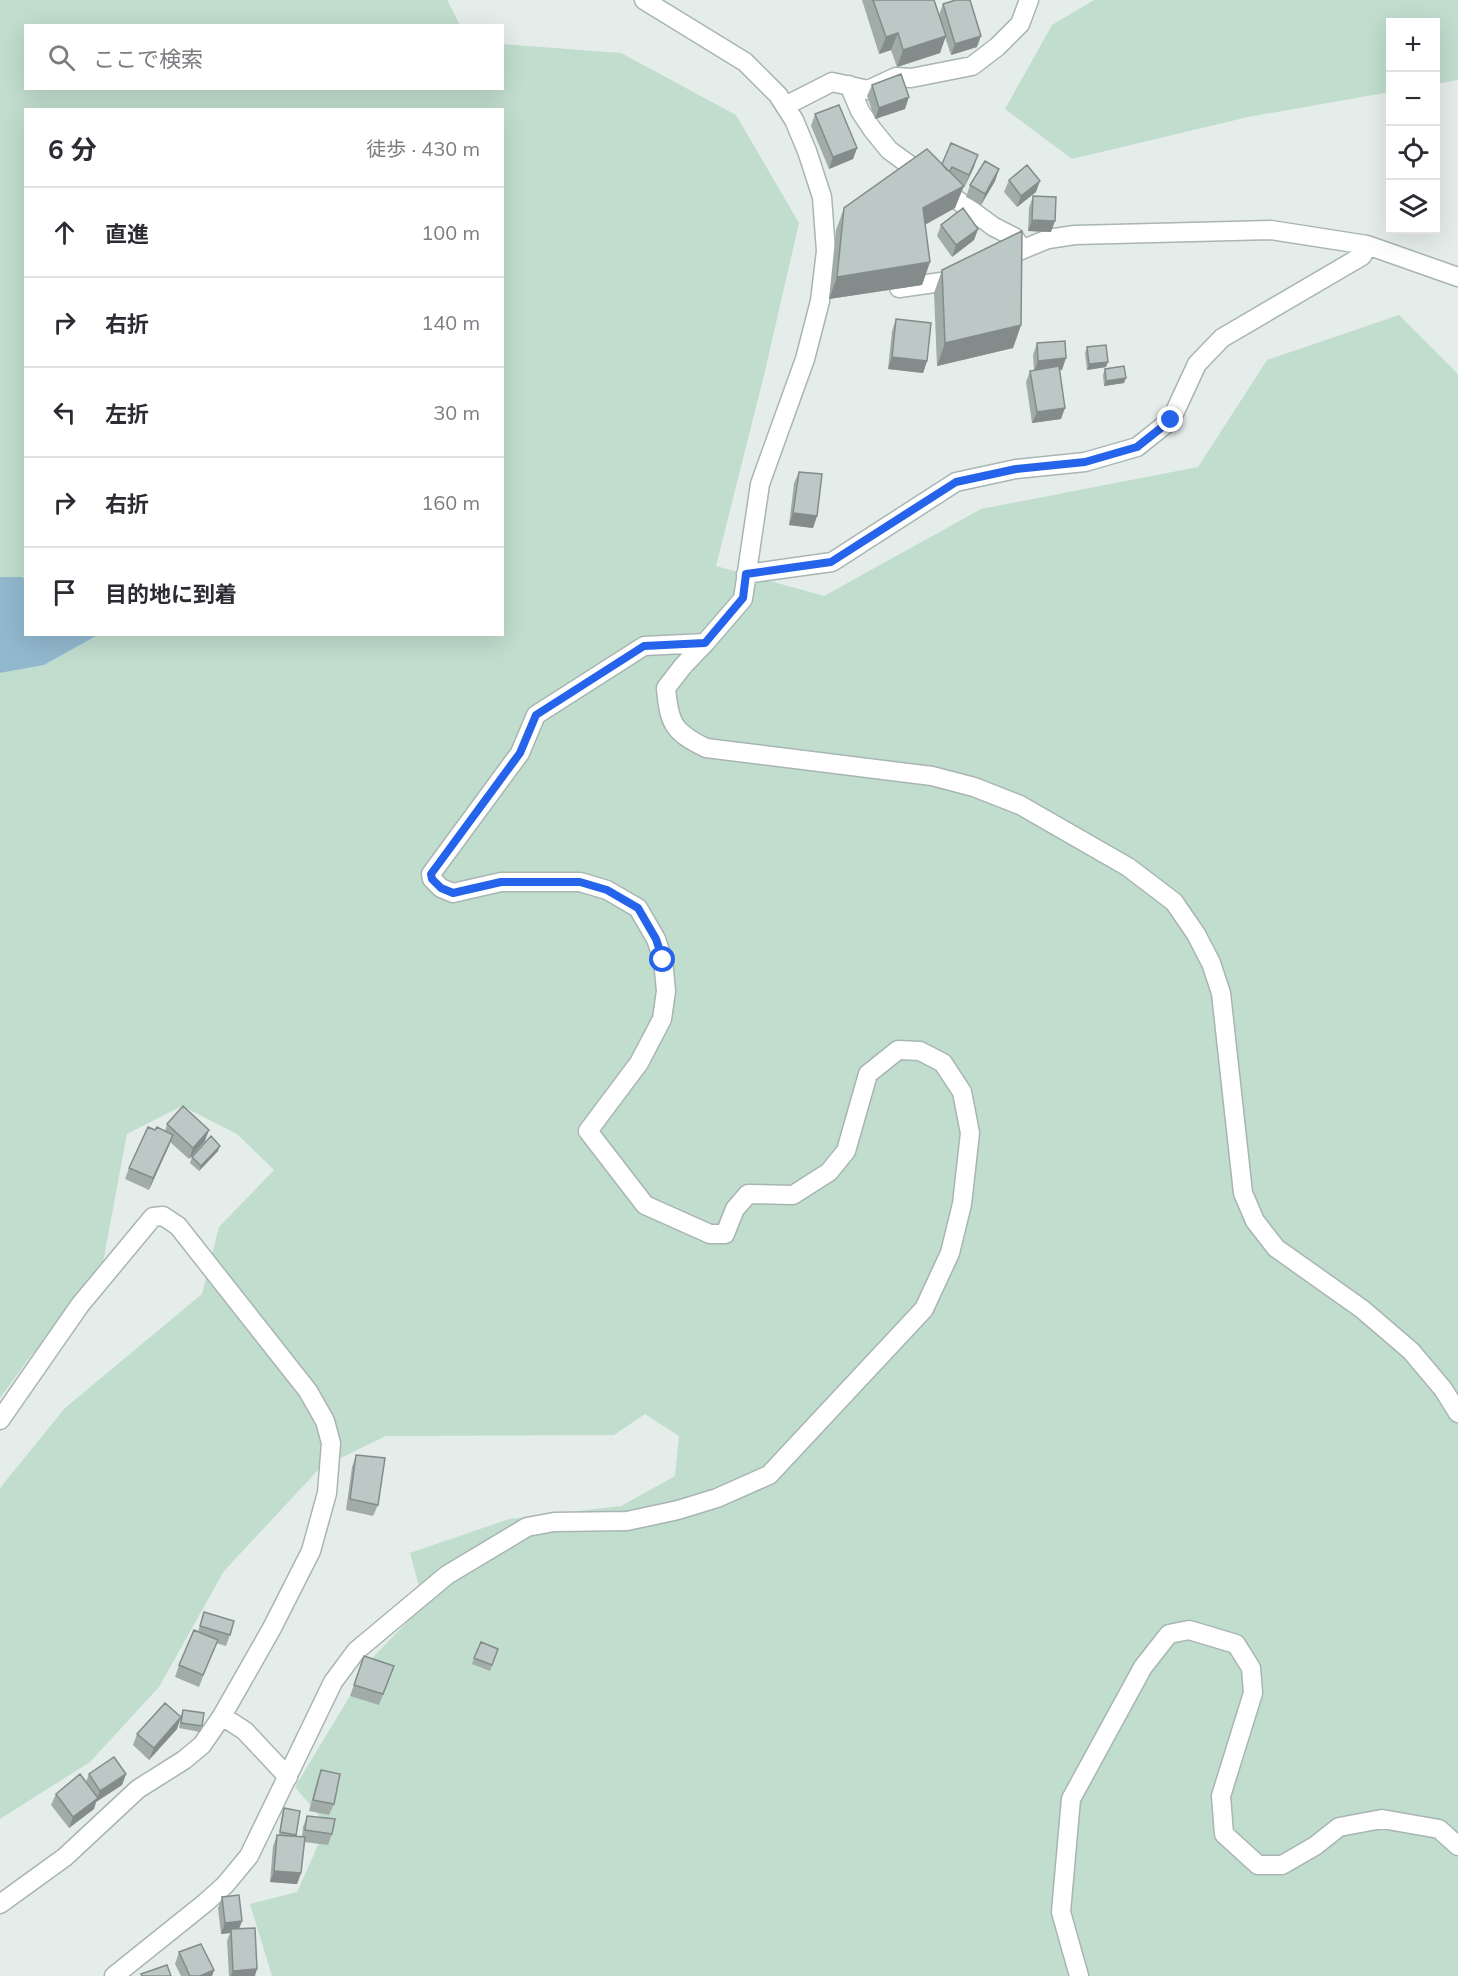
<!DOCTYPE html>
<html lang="ja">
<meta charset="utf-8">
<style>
:root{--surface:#fff;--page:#f2f2f3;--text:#2b2b33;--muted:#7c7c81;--line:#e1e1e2}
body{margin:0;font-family:Mulish,"Noto Sans JP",sans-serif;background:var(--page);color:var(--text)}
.controls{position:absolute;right:18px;top:18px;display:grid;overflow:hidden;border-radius:0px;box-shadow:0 6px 24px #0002}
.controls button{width:54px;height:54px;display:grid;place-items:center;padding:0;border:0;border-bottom:2px solid var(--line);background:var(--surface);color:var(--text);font:30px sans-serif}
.stop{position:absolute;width:18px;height:18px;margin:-14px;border:4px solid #2563eb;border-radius:50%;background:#fff}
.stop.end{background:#2563eb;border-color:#fff;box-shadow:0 2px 6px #0008}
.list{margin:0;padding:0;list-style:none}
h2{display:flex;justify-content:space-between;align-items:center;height:78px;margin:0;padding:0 24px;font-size:26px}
h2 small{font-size:20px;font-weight:400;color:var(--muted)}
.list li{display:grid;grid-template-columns:39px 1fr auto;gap:18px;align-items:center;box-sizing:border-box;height:90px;padding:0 24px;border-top:2px solid var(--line)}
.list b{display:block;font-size:22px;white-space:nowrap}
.list em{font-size:20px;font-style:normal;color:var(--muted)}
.icon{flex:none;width:33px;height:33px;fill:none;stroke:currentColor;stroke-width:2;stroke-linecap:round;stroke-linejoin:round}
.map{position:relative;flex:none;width:1458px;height:1976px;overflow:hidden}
.search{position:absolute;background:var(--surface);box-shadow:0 6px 24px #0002;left:24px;top:24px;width:480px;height:66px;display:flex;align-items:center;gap:15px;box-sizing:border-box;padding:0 21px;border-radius:0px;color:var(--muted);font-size:22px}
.panel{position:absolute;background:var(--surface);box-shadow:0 6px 24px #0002;left:24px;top:108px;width:480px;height:528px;border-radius:0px}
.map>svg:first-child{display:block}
.green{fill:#c0ddce}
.water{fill:#92b8ce}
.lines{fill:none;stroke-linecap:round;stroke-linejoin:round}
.minor-casing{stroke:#a8b5b3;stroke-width:21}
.minor{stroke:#fff;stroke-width:18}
.wall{fill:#a1aca9}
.shaded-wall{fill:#838c8a}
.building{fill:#bbc8c5;stroke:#838c8a;stroke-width:1.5}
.route{stroke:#2563eb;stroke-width:8}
</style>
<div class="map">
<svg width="1458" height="1976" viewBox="0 0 1458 1976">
<rect width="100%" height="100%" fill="#e5edeb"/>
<path class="green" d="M 0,0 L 447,0 L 460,25 L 26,26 L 26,88 L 502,88 L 503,44 L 621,53 L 736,115 L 799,223 L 765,371 L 716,566 L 824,596 L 981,509 L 1198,467 L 1267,360 L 1399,315 L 1458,374 L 1458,1976 L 272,1976 L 250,1904 L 297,1892 L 327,1825 L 295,1787 L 374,1656 L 424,1605 L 410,1553 L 509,1519 L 621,1506 L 675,1476 L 679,1436 L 645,1414 L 614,1435 L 386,1436 L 320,1468 L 224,1571 L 159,1687 L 90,1762 L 0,1819 L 0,1488 L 65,1408 L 202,1294 L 219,1227 L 274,1170 L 237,1134 L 182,1106 L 127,1134 L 101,1273 L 30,1357 L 0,1398 L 0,673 L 44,665 L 98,635 L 502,634 L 502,110 L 26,110 L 25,579 L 22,577 L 0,577 Z
M 1094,0 L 1458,0 L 1458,80 L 1436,84 L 1436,22 L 1390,22 L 1390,92 L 1248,117 L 1072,159 L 1005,109 L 1052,25 Z"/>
<path class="water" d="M 0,577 L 22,577 L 25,579 L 26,634 L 98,635 L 44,665 L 0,673 Z"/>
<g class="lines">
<g class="minor-casing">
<path id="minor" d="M 644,0 L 745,62 L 778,95 L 794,120 L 807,151 L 822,197 L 826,251 L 820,301 L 805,359 L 760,484 L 743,599 L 705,643 L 683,666 L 666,688 C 669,723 673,732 706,748 L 932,776 L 974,787 L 1020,805 L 1128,867 L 1174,902 L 1196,934 L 1211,963 L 1221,993 L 1243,1193 L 1255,1221 L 1276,1248 L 1362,1309 L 1411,1351 L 1443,1389 L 1458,1413
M 849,85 L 860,111 L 872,129 L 889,150 L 994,227 L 1014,237 L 1022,249
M 785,106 L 832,82 L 868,90 L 896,77 L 911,78 L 972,66 L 997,47 L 1020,24 L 1029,0
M 999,259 L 1048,239 L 1075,235 L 1271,230 L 1367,245 L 1458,277
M 899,288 L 948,281 L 960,276
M 746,574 L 832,562 L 956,482 L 1016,469 L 1085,462 L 1137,447 L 1171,420 L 1197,364 L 1222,338 L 1362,256 L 1367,245
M 0,1420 L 80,1305 L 153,1217 L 163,1216 L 178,1226 L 308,1391 L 325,1421 L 331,1443 L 327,1493 L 311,1551 L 272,1628 L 222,1716 L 202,1745 L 184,1760 L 138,1789 L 65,1857 L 0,1904
M 222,1716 L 245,1731 L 288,1777
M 114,1976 L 205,1903 L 225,1885 L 249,1856 L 333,1682 L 356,1651 L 447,1575 L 527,1527 L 554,1522 L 627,1521 L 678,1510 L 717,1498 L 769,1475 L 924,1309 L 950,1253 L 962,1204 L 970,1133 L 962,1092 L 943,1063 L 920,1051 L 898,1050 L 868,1074 L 846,1151 L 829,1172 L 793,1195 L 748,1194 L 735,1209 L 725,1234 L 710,1234 L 645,1205 L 588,1131 L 639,1063 L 662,1019 L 666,991 L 663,960 L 656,939 L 638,908 L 607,890 L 580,882 L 501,882 L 453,893 L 441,888 L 432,879 L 431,874 L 520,753 L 536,715 L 644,646 L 705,643
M 1079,1976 L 1061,1912 L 1071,1799 L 1143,1667 L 1169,1634 L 1189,1630 L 1236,1644 L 1251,1668 L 1253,1693 L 1221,1796 L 1224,1834 L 1258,1865 L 1282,1865 L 1315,1846 L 1339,1827 L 1382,1819 L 1439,1829 L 1458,1846"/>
</g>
<use href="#minor" class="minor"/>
</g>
<path class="wall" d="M 862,0 L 934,0 L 939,15 L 943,4 L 953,0 L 970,0 L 977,47 L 951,55 L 945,37 L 940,53 L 897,67 L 891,50 L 879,54 Z
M 872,85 L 905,109 L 875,119 L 867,96 Z
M 815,114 L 857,148 L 853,159 L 829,169 L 811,126 Z
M 942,164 L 974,167 L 965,186 L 963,185 L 955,208 L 925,225 L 930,262 L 922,285 L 829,299 L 836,230 L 844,208 Z
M 999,169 L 995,181 L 981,205 L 966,197 L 970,185 Z
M 1009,180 L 1036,192 L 1017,207 L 1004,192 Z
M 1033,196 L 1051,232 L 1028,231 L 1029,208 Z
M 941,225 L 978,229 L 974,240 L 952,257 L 937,236 Z
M 942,270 L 1021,325 L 1013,348 L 937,366 L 934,293 Z
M 896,319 L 927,361 L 923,373 L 888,369 L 892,331 Z
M 1037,343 L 1062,370 L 1059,370 L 1061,419 L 1032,423 L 1026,382 L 1030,371 L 1034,370 L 1033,355 Z
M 1087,347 L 1106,367 L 1087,370 L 1085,353 Z
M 1105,369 L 1124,383 L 1104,386 L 1103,375 Z
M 799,472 L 817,516 L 813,528 L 789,525 L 794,483 Z
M 167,1124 L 205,1141 L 189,1159 L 170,1142 L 149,1190 L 125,1179 L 129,1168 L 165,1131 Z
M 218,1151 L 199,1171 L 190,1163 L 192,1157 Z
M 356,1455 L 378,1505 L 373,1516 L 346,1510 L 352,1467 Z
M 204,1612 L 230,1635 L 226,1646 L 216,1643 L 199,1687 L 175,1677 L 179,1665 L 198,1632 Z
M 498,1649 L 490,1671 L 472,1664 L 474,1658 Z
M 364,1656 L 394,1666 L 379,1705 L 350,1696 Z
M 183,1710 L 202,1726 L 200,1732 L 179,1728 L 181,1715 Z
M 177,1729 L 149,1760 L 133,1745 L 137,1734 Z
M 321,1770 L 334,1804 L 329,1815 L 309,1811 L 317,1781 Z
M 89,1774 L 126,1774 L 122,1785 L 96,1802 L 94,1809 L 69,1828 L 51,1805 L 56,1794 L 86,1782 Z
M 284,1808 L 296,1835 L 295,1837 L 302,1837 L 303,1827 L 307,1816 L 332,1834 L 328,1845 L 304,1842 L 301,1873 L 297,1884 L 270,1882 L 273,1846 L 277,1835 L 279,1835 L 282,1814 Z
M 222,1897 L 239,1929 L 255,1976 L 229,1976 L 227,1941 L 230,1933 L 221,1934 L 218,1908 Z
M 179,1952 L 214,1970 L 212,1976 L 181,1976 L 175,1964 Z"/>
<path class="shaded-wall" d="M 898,33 L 891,50 L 879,54 L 886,37 Z
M 946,36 L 940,53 L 897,67 L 903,50 Z
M 981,36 L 977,47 L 951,55 L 955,44 Z
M 909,97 L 905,109 L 875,119 L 879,108 Z
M 857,148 L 853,159 L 829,169 L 833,157 Z
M 978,155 L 974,167 L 965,186 L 969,175 Z
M 999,169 L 995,181 L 981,205 L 985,194 Z
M 1040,181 L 1036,192 L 1017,207 L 1021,196 Z
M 964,186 L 955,208 L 915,230 L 923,208 Z
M 1032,220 L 1055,221 L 1051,232 L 1028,231 Z
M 978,229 L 974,240 L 952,257 L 956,245 Z
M 930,262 L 922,285 L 829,299 L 837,277 Z
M 1021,325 L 1013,348 L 937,366 L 945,343 Z
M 892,357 L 927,361 L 923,373 L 888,369 Z
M 1066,358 L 1062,370 L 1034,372 L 1038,361 Z
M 1108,362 L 1106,367 L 1087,370 L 1089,364 Z
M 1126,378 L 1124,383 L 1104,386 L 1106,381 Z
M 1065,408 L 1061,419 L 1032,423 L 1037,412 Z
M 793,513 L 817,516 L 813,528 L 789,525 Z
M 209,1130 L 205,1141 L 189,1159 L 193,1148 Z
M 173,1135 L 169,1146 L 149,1190 L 153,1178 Z
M 220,1146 L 218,1151 L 199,1171 L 201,1166 Z
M 181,1717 L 177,1729 L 149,1760 L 154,1748 Z
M 126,1774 L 122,1785 L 96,1802 L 94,1809 L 69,1828 L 73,1817 L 97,1798 L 100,1791 Z
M 274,1871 L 301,1873 L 297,1884 L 270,1882 Z
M 242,1921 L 238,1932 L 231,1929 L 230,1933 L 221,1934 L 225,1923 Z
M 257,1969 L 255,1976 L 231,1976 L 233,1971 Z
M 214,1970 L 212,1976 L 200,1976 Z"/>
<path class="building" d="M 873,0 L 934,0 L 946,36 L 903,50 L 898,33 L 886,37 Z
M 956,0 L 970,0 L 981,36 L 955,44 L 943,4 Z
M 901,74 L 909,97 L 879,108 L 872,85 Z
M 839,105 L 857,148 L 833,157 L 815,114 Z
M 951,143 L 978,155 L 969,175 L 952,167 L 950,171 L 947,170 L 942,164 Z
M 927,149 L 964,186 L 923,208 L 930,262 L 837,277 L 844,208 Z
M 985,161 L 999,169 L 985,194 L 970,185 Z
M 1027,165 L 1040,181 L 1021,196 L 1009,180 Z
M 1033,196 L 1056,197 L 1055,221 L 1032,220 Z
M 963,208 L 978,229 L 956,245 L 941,225 Z
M 1022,231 L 1021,325 L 945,343 L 942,270 Z
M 896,319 L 931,323 L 927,361 L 892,357 Z
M 1065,341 L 1066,358 L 1038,361 L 1037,343 Z
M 1106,345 L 1108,362 L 1089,364 L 1087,347 Z
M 1059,366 L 1065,408 L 1037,412 L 1030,371 Z
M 1124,366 L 1126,378 L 1106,381 L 1105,369 Z
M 799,472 L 822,474 L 817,516 L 793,513 Z
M 183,1106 L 209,1130 L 193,1148 L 167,1124 Z
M 148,1127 L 155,1130 L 157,1127 L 173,1135 L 153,1178 L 129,1168 Z
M 211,1136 L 220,1146 L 201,1166 L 192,1157 Z
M 356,1455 L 385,1458 L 378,1505 L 350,1499 Z
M 204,1612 L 234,1621 L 230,1635 L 200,1626 Z
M 194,1630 L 218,1640 L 203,1675 L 179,1665 Z
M 481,1642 L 498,1649 L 492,1665 L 474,1658 Z
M 364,1656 L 394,1666 L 383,1694 L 354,1685 Z
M 165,1703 L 181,1717 L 154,1748 L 137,1734 Z
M 183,1710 L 204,1713 L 202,1726 L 181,1723 Z
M 114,1757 L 126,1774 L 100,1791 L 89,1774 Z
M 321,1770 L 340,1774 L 334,1804 L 313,1800 Z
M 80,1774 L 98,1798 L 73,1817 L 56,1794 Z
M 284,1808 L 300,1811 L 296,1835 L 280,1832 Z
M 307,1816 L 335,1819 L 332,1834 L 305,1830 Z
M 277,1835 L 305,1837 L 301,1873 L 274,1871 Z
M 239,1895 L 242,1921 L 225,1923 L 222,1897 Z
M 255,1928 L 257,1969 L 233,1971 L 231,1929 Z
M 201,1944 L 214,1970 L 200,1976 L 190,1976 L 179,1952 Z
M 167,1965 L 171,1976 L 142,1976 L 141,1974 Z"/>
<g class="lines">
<path class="route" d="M 663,960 L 656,939 L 638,908 L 607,890 L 580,882 L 501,882 L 453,893 L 441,888 L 432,879 L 431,874 L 520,753 L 536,715 L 644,646 L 705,643 L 743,598 L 746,574 L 831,562 L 956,482 L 1016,469 L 1085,462 L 1137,447 L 1171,420"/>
</g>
</svg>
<div class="controls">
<button>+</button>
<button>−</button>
<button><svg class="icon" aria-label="locate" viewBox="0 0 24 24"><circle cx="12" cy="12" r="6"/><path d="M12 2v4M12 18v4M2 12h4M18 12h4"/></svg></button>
<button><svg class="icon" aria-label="layers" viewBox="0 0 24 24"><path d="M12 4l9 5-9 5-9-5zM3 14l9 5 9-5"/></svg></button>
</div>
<div class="stop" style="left:663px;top:960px"></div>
<div class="stop end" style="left:1171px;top:420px"></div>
<div class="search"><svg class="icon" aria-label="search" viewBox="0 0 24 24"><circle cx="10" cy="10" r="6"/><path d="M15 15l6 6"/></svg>ここで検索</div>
<section class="panel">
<h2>6 分<small>徒歩 · 430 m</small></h2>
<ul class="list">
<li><svg class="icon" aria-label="ahead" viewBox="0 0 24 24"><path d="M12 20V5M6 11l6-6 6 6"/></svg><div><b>直進</b></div><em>100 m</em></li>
<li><svg class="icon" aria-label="right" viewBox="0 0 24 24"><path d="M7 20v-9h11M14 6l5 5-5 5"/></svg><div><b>右折</b></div><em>140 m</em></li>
<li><svg class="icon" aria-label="left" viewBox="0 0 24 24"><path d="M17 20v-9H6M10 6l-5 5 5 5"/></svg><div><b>左折</b></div><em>30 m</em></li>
<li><svg class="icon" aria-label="right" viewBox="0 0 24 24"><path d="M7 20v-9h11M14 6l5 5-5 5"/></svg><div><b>右折</b></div><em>160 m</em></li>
<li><svg class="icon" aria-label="arrive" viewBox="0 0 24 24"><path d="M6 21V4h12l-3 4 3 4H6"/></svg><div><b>目的地に到着</b></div></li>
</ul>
</section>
</div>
